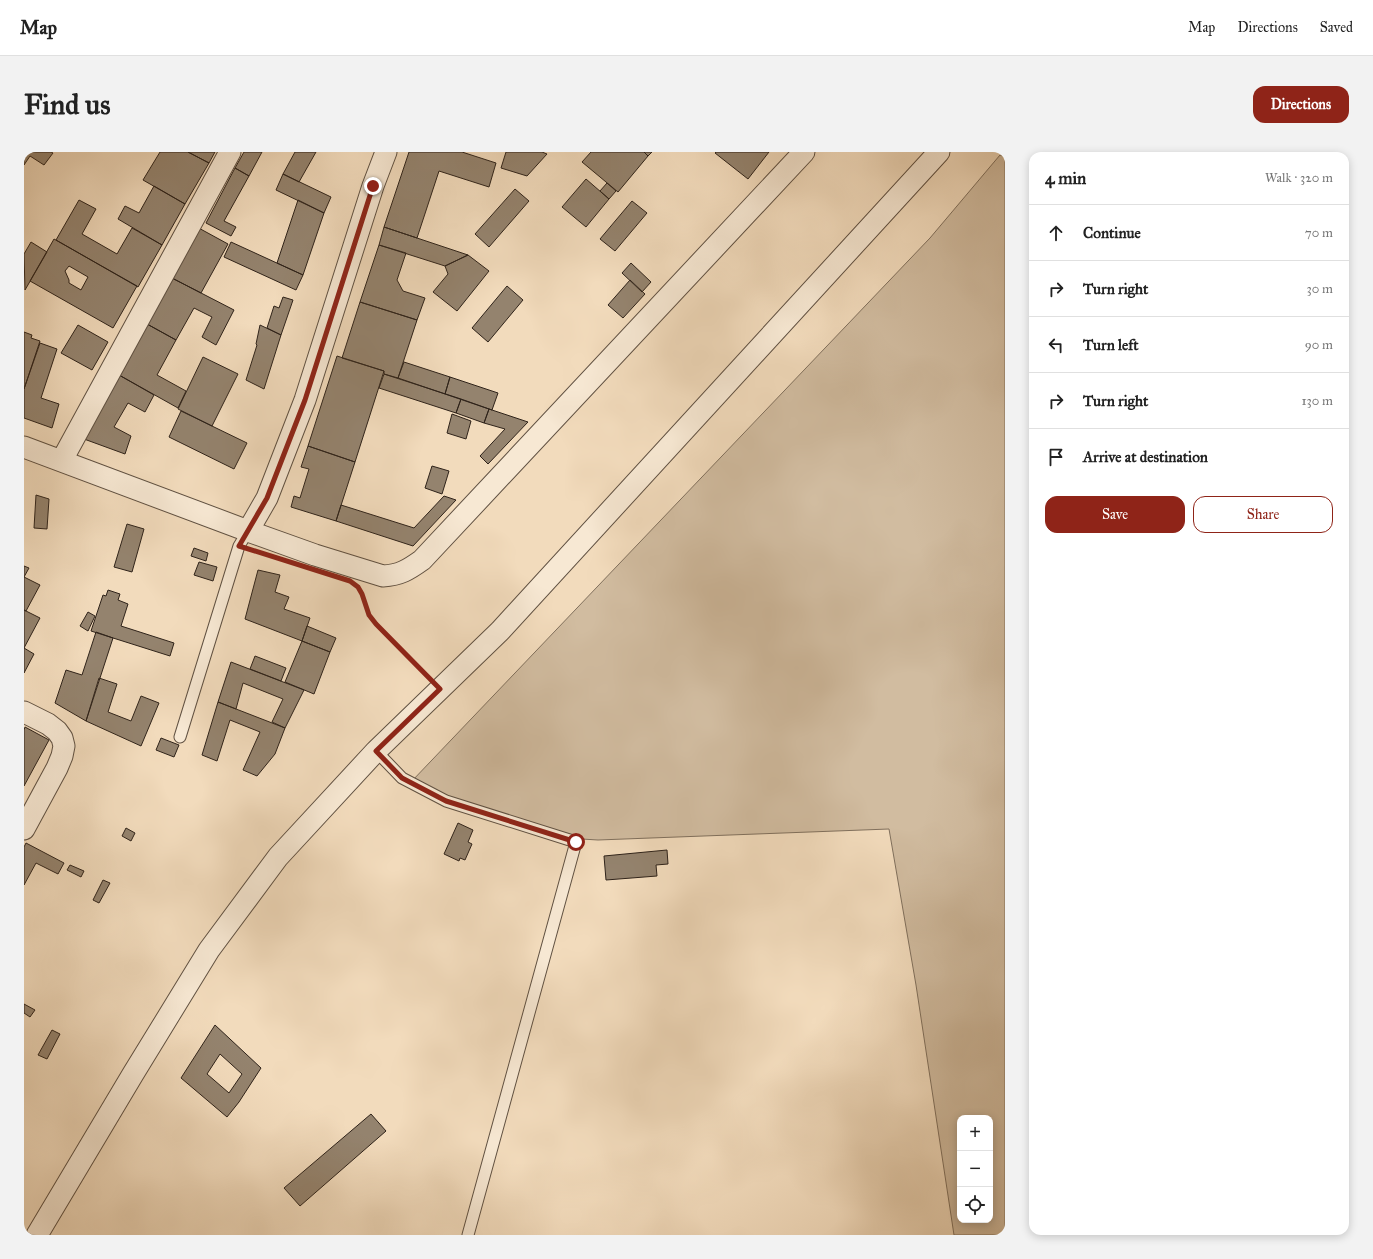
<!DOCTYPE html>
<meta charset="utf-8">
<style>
:root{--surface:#fff;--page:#f2f2f2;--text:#222;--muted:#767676;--line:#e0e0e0;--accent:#8f2418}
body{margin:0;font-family:"IM FELL Great Primer",serif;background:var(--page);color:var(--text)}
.controls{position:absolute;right:12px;bottom:12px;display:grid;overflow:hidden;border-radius:8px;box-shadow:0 2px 10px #0003}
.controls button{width:36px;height:36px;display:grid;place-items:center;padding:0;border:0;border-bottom:1px solid var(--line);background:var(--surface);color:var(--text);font:20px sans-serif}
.stop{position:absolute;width:12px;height:12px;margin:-9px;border:3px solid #8f2418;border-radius:50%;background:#fff}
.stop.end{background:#8f2418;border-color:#fff;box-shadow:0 1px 4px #0008}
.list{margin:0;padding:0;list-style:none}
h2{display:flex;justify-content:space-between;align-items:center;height:52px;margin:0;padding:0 16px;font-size:17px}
h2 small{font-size:13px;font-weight:400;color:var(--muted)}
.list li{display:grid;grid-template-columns:26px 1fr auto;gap:12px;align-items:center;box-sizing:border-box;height:56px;padding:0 16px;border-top:1px solid var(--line)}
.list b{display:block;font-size:15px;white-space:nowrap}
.list em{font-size:13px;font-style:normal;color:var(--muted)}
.actions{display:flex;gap:8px;padding:12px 16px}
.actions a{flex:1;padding:9px 0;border:1px solid var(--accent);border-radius:12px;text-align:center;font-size:14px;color:var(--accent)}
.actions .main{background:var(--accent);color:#fff}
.icon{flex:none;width:22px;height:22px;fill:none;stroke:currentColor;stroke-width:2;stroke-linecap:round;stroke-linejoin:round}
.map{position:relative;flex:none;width:981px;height:1083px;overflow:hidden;border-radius:12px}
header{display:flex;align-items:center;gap:24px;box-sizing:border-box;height:56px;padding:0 20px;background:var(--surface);border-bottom:1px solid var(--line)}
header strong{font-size:19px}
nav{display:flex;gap:22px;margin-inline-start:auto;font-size:14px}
.intro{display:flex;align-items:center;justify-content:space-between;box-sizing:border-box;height:96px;padding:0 24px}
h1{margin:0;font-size:28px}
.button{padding:10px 18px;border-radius:12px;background:var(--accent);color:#fff;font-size:14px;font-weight:700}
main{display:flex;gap:24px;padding:0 24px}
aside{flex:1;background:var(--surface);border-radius:12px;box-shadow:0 2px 10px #0003}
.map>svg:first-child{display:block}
.green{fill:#d1bca0;stroke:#80705d;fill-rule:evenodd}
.building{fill:#94836e;stroke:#2f231a;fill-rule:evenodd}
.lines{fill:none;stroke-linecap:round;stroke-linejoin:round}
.lane-casing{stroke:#605142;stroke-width:13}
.street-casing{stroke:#605142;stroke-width:23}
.path{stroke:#2f231a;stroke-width:2.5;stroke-dasharray:3 2;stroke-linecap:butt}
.lane{stroke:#f7e8d3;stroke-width:11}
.street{stroke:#f7e8d3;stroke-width:21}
.route{stroke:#8f2418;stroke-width:5}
</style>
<header>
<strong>Map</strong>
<nav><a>Map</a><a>Directions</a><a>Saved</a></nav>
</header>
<div class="intro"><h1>Find us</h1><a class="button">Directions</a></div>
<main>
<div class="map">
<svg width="981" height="1083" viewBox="0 0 981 1083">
<rect width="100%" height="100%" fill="#f2dbbc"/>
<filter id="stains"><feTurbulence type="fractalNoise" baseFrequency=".005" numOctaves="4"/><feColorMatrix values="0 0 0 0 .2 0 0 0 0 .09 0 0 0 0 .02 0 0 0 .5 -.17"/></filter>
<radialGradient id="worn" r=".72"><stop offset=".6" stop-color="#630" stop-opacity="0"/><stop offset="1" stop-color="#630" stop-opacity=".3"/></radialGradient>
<path class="green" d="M 976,3 L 981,5 L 981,1083 L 930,1083 L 892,833 L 865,677 L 574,688 L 525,685 L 387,630 L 906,86 ZM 936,966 L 966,966 L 966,1068 L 936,1068 Z"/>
<path class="building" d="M 0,0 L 27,0 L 29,1 L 20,13 L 6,4 L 0,13 Z
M 136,0 L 164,0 L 185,11 L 161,52 L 119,28 Z
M 164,0 L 191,0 L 185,11 Z
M 220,0 L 238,0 L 225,24 L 211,16 Z
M 271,0 L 292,0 L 275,30 L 259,22 Z
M 385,0 L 438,0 L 472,11 L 465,35 L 415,19 L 393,86 L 360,75 Z
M 482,0 L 518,0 L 523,2 L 503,24 L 477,16 Z
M 567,0 L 620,0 L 624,4 L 594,40 L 558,10 Z
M 620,0 L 628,0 L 624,4 Z
M 692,0 L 745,0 L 724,27 L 691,1 Z
M 211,16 L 225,24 L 200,69 L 212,75 L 207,84 L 182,71 Z
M 259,22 L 307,45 L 300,61 L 252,38 Z
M 562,27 L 585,47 L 562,75 L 538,55 Z
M 583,31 L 592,39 L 585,47 L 576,39 Z
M 130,34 L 161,52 L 138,93 L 94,67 L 101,54 L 115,61 Z
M 491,37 L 505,49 L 465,95 L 451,82 Z
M 55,48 L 72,57 L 58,82 L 93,102 L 108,76 L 138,93 L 114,135 L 32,88 Z
M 274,48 L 300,61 L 279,123 L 253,111 Z
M 608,49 L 623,61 L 591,99 L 576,87 Z
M 171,74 L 204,92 L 177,141 L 144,124 Z
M 360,75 L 444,103 L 421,114 L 355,93 Z
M 30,87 L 113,134 L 89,176 L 6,129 ZM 45,114 L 64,125 L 57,138 L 45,131 L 45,128 L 41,119 Z
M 7,90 L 23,100 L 1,138 L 0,102 Z
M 207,90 L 279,123 L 272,138 L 200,105 Z
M 355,93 L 382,101 L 373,128 L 379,139 L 401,146 L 393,168 L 336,150 Z
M 444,103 L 465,119 L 433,159 L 409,140 L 424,122 L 421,114 Z
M 607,111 L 627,130 L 618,140 L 598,121 Z
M 148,126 L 210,158 L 192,193 L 178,185 L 188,165 L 170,156 L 152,188 L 123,172 Z
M 606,128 L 621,142 L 599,166 L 584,153 Z
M 483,134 L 499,148 L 464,190 L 448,176 Z
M 259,145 L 269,148 L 257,183 L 243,176 L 250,154 L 255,156 Z
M 336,150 L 393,168 L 374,226 L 360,222 L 360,219 L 318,206 Z
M 123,172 L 152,188 L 133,223 L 162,239 L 154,256 L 95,223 Z
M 54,173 L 84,190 L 68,218 L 37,201 Z
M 236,173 L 257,183 L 240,237 L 222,228 L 233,193 L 232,192 Z
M 0,180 L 8,183 L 7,186 L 16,189 L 0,237 Z
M 16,191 L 33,197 L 17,246 L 35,252 L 28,276 L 0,266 L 0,237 Z
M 313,204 L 360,219 L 331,310 L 284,294 Z
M 179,205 L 214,222 L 188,274 L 154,257 Z
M 380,210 L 426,225 L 421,242 L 374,226 Z
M 360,222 L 437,247 L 432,261 L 355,236 Z
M 95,223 L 130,243 L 121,260 L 104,251 L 90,275 L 107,284 L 101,302 L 60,287 Z
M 426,225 L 474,241 L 468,258 L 421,242 Z
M 437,247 L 465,257 L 460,271 L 432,261 Z
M 465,257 L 504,270 L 464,312 L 456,304 L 481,277 L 460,271 Z
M 157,259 L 223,291 L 210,317 L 145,285 Z
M 428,262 L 447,269 L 442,287 L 423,281 Z
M 284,294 L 331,310 L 312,369 L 267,355 L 270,344 L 276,346 L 285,317 L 277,315 Z
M 408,314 L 425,319 L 418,342 L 401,336 Z
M 12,343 L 25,347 L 23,377 L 10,376 Z
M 420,344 L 432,348 L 389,394 L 312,369 L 317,353 L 390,376 Z
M 103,372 L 120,377 L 108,420 L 90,415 Z
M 170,396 L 184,401 L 182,409 L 167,404 Z
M 175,410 L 193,415 L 189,429 L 170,423 Z
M 0,414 L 5,416 L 0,425 Z
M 234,418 L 256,423 L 251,440 L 265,445 L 260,457 L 286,466 L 278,489 L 221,467 Z
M 0,425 L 16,433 L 2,459 L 0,458 Z
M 84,438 L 96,442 L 94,448 L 104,452 L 97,474 L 150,491 L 146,504 L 67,479 L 79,443 L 82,444 Z
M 0,458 L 16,466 L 0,496 Z
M 64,460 L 71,464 L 64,479 L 56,474 Z
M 283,474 L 312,486 L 306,500 L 278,489 Z
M 72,480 L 89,486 L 62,569 L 31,551 L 42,518 L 58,523 Z
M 278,489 L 306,500 L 290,542 L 261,530 Z
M 0,496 L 10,502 L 0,521 Z
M 231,504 L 262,516 L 257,529 L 226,517 Z
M 207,510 L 280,538 L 261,576 L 248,570 L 259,547 L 219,531 L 212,557 L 194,550 Z
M 75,526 L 93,532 L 84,560 L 107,569 L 117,544 L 135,551 L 117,594 L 62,569 Z
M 194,550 L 261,576 L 251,602 L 233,624 L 219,618 L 236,580 L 206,568 L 193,609 L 178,603 Z
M 1,575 L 25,588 L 0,634 L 0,578 Z
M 137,586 L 155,593 L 150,605 L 132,598 Z
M 434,671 L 449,678 L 444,690 L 448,692 L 441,708 L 436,706 L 435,709 L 420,702 Z
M 102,676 L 111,681 L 107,689 L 98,684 Z
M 2,691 L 40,711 L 34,722 L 12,711 L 0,733 L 0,695 Z
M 643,698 L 644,712 L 632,713 L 633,724 L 582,728 L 580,704 Z
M 46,713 L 60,719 L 57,725 L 43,718 Z
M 79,728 L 86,731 L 75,751 L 69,748 Z
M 0,852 L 11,858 L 6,865 L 0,861 Z
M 191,873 L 237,916 L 215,950 L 203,965 L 157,926 ZM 196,902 L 218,922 L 205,941 L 183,922 Z
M 28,878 L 36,882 L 23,907 L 14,903 Z
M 347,962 L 362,979 L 276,1054 L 260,1036 Z"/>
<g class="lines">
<g class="lane-casing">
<path id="lane" d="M 156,585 L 215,394 L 224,379
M 352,599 L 378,626 L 422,649 L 552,690 L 444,1083"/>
</g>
<g class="street-casing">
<path id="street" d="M 0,295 L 224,379 L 243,346 L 281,248 L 349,34 L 362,0
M 38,308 L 206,0
M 224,379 L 291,403 L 359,424 C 376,423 384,418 398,408 L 780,0
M 0,560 L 24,572 L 33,579 L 38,586 L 40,594 L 38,604 L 33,616 L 0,677
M 13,1083 L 109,922 L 185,798 L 254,705 L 352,599 L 476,479 L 915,0"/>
</g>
<path class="path" d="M 336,438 L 338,442 L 345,463 L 352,472 L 402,523"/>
<use href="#lane" class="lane"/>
<use href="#street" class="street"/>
</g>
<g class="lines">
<path class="route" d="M 349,34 L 281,248 L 243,346 L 215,394 L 326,429 L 334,435 L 338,442 L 345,463 L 352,472 L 416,537 L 352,599 L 378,626 L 422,649 L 552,690"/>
</g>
<rect width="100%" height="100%" filter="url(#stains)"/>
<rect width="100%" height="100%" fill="url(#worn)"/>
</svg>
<div class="controls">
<button>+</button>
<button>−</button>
<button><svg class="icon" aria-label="locate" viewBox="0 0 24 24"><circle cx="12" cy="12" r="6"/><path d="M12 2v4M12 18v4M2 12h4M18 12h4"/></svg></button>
</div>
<div class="stop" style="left:552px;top:690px"></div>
<div class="stop end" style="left:349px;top:34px"></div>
</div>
<aside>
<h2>4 min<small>Walk · 320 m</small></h2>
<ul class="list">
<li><svg class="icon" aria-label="ahead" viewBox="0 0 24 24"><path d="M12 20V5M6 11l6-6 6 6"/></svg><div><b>Continue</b></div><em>70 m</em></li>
<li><svg class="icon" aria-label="right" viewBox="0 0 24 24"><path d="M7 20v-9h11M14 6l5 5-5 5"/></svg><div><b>Turn right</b></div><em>30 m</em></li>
<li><svg class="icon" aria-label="left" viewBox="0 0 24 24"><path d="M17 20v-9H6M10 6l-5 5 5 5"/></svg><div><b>Turn left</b></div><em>90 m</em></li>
<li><svg class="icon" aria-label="right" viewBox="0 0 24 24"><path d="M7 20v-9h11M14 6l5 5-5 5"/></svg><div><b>Turn right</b></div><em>130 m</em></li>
<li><svg class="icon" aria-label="arrive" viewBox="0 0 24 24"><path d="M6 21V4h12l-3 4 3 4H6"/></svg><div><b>Arrive at destination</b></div></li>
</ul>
<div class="actions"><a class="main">Save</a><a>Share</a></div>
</aside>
</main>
